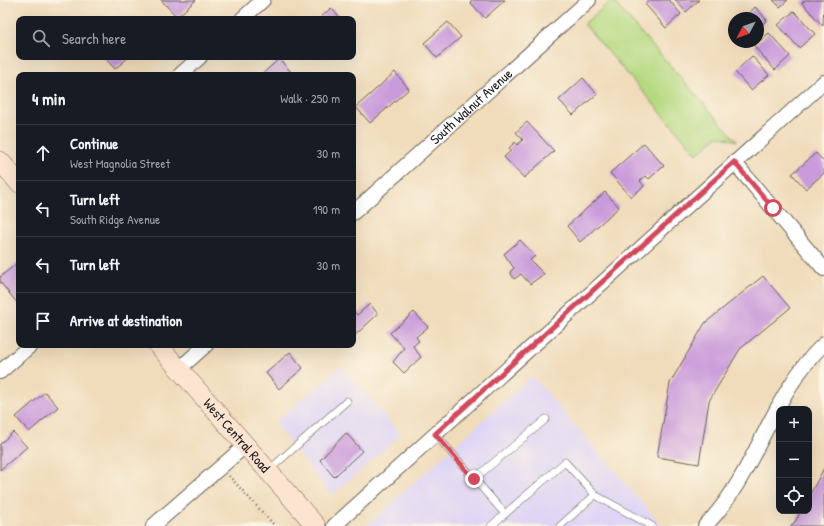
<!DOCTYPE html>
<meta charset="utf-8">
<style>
:root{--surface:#171b24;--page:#20242c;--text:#f1f3f6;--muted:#9ea1a6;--line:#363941}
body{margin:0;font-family:"Patrick Hand",sans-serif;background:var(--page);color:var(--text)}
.controls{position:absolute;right:12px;bottom:12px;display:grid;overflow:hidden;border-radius:8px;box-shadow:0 4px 16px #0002}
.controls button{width:36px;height:36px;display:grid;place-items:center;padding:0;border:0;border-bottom:1px solid var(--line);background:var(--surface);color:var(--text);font:20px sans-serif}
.compass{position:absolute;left:728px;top:12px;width:36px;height:36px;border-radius:50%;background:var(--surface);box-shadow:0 4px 16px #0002;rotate:229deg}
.stop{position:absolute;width:12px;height:12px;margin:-9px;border:3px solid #d1495b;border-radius:50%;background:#fff}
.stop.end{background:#d1495b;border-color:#fff;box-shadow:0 1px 4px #0008}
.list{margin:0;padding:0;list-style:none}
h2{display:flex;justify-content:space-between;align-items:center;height:52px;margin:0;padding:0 16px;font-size:17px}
h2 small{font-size:13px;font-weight:400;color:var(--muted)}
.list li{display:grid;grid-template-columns:26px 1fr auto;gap:12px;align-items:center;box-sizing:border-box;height:56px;padding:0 16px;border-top:1px solid var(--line)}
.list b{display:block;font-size:15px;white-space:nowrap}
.list p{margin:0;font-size:13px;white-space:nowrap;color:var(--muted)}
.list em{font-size:13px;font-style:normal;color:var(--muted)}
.icon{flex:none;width:22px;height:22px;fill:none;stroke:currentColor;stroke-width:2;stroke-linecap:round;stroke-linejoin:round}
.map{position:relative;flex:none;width:824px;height:526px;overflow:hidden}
.search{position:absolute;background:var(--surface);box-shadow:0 4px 16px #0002;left:16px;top:16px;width:340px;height:44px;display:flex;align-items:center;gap:10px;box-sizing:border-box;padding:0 14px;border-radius:8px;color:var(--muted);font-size:15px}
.panel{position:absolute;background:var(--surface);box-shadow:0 4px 16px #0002;left:16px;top:72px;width:340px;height:276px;border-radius:8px}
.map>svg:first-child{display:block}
.built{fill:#dfd5f5}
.green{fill:#b5d981;stroke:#687a4e}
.building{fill:#ca9bdb}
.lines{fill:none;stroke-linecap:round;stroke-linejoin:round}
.lane-casing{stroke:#665f54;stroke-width:8}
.street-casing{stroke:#665f54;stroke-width:16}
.secondary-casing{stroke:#665f54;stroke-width:20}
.path{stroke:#665f54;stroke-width:2.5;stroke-dasharray:1 3;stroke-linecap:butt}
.lane{stroke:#fff;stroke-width:7}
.street{stroke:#fff;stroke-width:14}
.secondary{stroke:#fde4d0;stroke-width:19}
.route{stroke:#d1495b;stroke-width:5}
.labels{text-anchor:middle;stroke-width:4;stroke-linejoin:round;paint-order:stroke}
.street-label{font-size:14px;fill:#1c1c1c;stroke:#fcf5e5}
</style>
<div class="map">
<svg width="824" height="526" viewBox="0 0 824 526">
<rect width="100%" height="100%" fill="#fcf5e5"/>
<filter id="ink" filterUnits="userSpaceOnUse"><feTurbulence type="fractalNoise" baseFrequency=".025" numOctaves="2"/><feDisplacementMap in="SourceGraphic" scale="8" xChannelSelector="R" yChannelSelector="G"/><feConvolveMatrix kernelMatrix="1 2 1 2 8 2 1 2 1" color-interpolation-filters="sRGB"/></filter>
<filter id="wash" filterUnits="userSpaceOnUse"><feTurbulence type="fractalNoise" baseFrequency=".012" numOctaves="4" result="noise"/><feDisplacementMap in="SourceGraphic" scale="16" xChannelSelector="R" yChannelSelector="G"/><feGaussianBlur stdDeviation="0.9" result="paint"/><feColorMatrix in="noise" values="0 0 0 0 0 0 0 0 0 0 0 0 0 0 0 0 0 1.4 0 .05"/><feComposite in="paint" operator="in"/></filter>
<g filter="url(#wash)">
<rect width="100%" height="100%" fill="#f0dcbb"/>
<path class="built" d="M 341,366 L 401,435 L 332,495 L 274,423 Z
M 532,376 L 662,526 L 366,526 Z"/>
<path class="green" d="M 612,0 L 737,141 L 718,136 L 697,154 L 584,24 Z"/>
<g id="blocks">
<path class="building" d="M 161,0 L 196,0 L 177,17 Z
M 472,0 L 505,0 L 485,18 L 470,2 Z
M 650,0 L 669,0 L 681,14 L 666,28 L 645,4 Z
M 675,0 L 699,0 L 686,12 Z
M 773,0 L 788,0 L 780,7 Z
M 805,0 L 824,0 L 823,26 L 802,3 Z
M 755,7 L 767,20 L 758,28 L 758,18 L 744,17 Z
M 331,8 L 341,19 L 319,19 Z
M 794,11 L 815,34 L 799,48 L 778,25 Z
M 448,22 L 461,37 L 437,58 L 424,43 Z
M 769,33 L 790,56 L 775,70 L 754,46 Z
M 752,56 L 769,75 L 751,90 L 735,72 Z
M 104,57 L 129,57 L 115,69 Z
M 279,59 L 294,75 L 261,75 Z
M 395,72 L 409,89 L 370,123 L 356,107 Z
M 583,78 L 597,94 L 573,115 L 559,100 Z
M 527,122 L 554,151 L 524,178 L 504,157 L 511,151 L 509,148 L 515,142 L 517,145 L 523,140 L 516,132 Z
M 644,143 L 664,166 L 649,179 L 646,176 L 640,181 L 644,186 L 631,197 L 610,173 Z
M 816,153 L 824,162 L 824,173 L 806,189 L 792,174 Z
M 605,192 L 619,207 L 580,242 L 567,226 Z
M 520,240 L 535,256 L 530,260 L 544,274 L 530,284 L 521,274 L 514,279 L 510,272 L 514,268 L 504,254 Z
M 17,263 L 19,264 L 19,280 L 17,282 L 19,284 L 19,305 L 0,282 L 0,277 Z
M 763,276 L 790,308 L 740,349 L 709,401 L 699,464 L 657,457 L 670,383 L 705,323 Z
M 370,304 L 378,314 L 353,337 L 353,310 L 357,315 Z
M 414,312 L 428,327 L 416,337 L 419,341 L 413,346 L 421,357 L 404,373 L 393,362 L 404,348 L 390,333 Z
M 290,352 L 303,368 L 279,389 L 266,373 Z
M 45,392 L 58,407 L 29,432 L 16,417 Z
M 13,432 L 27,447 L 0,470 L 0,444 Z
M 346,433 L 362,451 L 334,477 L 320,460 Z
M 824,468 L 824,526 L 790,526 L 795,522 L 801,511 L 809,511 L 809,496 Z"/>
</g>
</g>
<g filter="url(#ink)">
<use href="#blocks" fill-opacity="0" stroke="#665f54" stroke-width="1"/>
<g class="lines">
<g class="lane-casing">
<path id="lane" d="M 435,434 L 505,514
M 269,470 L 347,401
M 474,479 L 546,419
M 491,526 L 565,462 L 595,495
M 560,526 L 595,495 L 652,526"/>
</g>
<g class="street-casing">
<g id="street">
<path d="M 242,19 L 263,0"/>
<path d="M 180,75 L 200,57"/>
<path d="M 734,162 L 824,269"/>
<path id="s1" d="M 353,213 L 589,0"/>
<path d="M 179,369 L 206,345"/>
<path d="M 0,372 L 31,345"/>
<path d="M 153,526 L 246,445"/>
<path d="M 334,526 L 824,82"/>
<path d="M 705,526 C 757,474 770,394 824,344"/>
</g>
</g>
<g class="secondary-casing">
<g id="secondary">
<path d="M 0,161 L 19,183"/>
<path id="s2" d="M 158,345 L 316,526"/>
</g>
</g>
<path class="path" d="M 229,476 L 275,526"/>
<use href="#lane" class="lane"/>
<use href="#street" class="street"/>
<use href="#secondary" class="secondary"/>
</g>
</g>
<g class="lines" filter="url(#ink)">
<path class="route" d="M 474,479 L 435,434 L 734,162 L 773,208"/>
</g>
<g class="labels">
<g class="street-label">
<text dy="5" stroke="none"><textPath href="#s1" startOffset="159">South Walnut Avenue</textPath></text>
<text dy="5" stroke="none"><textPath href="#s2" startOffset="120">West Central Road</textPath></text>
</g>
</g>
</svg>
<div class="controls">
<button>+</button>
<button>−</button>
<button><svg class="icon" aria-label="locate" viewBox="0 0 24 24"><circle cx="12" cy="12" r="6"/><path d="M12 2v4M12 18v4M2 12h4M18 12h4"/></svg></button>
</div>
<svg class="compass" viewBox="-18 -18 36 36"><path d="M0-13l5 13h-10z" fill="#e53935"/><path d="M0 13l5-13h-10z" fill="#9ea1a6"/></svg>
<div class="stop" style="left:773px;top:208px"></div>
<div class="stop end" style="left:474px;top:479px"></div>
<div class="search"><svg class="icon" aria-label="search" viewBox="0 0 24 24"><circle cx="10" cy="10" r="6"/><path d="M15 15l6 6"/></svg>Search here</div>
<section class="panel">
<h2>4 min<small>Walk · 250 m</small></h2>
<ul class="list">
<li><svg class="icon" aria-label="ahead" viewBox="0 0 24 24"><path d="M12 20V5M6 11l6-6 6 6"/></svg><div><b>Continue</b><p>West Magnolia Street</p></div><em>30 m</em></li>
<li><svg class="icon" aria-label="left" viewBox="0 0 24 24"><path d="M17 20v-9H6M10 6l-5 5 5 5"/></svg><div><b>Turn left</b><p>South Ridge Avenue</p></div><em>190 m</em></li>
<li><svg class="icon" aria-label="left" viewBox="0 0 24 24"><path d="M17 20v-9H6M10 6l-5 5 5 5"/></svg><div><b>Turn left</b></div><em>30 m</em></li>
<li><svg class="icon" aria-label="arrive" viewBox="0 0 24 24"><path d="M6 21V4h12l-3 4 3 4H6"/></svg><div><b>Arrive at destination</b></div></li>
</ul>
</section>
</div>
